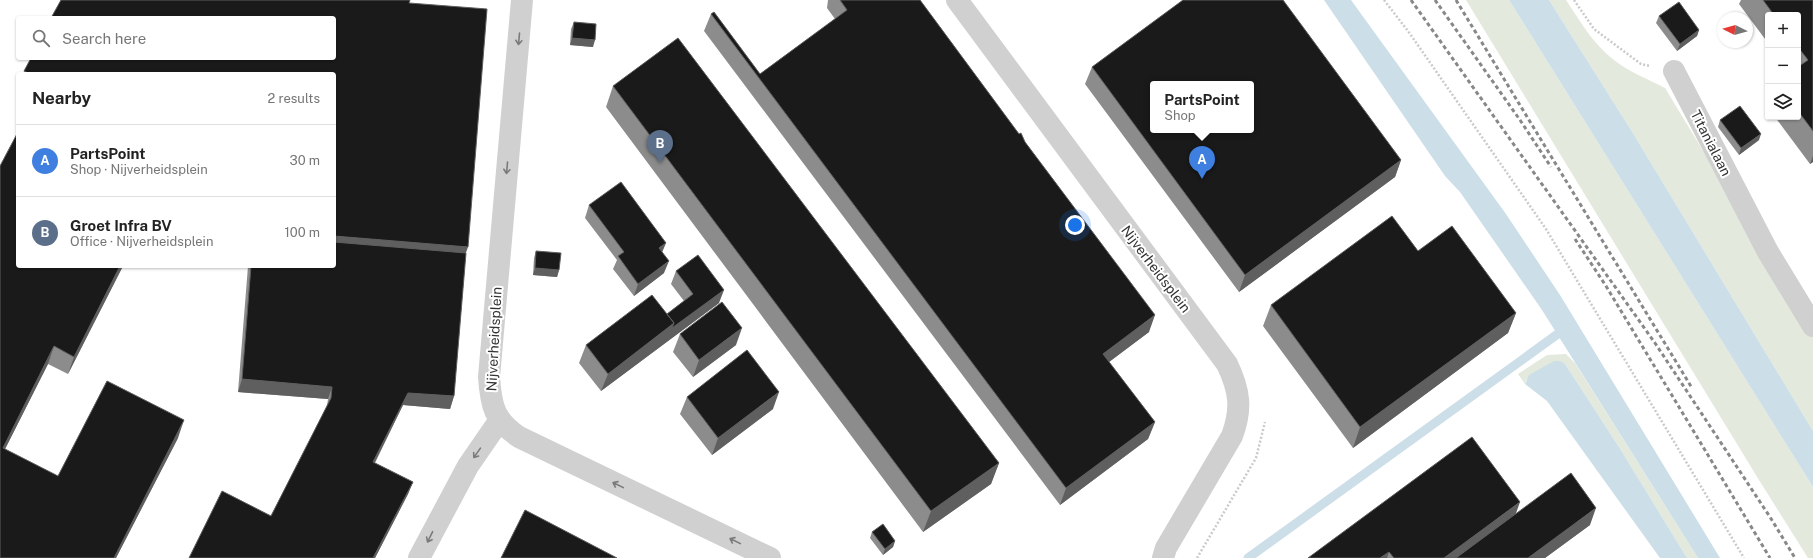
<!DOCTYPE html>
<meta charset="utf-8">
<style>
:root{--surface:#fff;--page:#f6f6f6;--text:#222;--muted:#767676;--line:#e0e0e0;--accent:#d54a59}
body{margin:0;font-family:"Public Sans",sans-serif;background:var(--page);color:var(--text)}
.controls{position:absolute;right:12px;top:12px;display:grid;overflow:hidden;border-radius:4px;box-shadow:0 1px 3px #0004}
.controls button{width:36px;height:36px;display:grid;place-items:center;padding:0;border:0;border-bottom:1px solid var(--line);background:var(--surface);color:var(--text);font:20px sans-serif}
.compass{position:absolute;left:1717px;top:12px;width:36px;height:36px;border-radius:50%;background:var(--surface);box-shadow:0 1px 3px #0004;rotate:275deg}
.you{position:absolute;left:1075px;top:225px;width:14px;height:14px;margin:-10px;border:3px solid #fff;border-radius:50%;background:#1a73e8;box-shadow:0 0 0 6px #1a73e833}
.badge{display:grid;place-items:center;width:26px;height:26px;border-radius:50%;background:var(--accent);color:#fff;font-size:13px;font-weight:700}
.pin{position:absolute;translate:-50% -33px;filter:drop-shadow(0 1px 2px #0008)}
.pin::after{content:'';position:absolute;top:21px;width:14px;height:12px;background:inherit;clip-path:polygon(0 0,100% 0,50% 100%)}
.popup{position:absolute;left:1150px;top:81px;width:104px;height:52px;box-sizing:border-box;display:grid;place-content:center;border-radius:4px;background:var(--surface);filter:drop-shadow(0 1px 3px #0005);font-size:13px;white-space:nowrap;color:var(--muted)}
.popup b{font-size:15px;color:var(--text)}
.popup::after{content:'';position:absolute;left:50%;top:100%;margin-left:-8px;border:8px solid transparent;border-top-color:var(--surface)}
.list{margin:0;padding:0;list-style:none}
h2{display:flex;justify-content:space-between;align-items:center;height:52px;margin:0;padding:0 16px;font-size:17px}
h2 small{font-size:13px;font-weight:400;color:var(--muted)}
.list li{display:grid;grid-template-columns:26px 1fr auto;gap:12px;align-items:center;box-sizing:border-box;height:72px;padding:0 16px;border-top:1px solid var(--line)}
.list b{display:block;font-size:15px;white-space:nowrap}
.list p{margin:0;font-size:13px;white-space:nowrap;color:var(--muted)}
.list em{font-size:13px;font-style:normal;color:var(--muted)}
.icon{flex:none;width:22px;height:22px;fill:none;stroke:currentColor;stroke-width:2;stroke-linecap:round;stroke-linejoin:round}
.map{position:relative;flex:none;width:1813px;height:558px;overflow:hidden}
.search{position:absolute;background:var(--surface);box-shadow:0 1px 3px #0004;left:16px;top:16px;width:320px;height:44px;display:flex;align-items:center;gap:10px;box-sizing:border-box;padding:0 14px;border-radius:4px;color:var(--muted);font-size:15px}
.panel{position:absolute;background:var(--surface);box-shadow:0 1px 3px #0004;left:16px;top:72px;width:320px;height:196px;border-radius:4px}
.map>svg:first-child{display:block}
.green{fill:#e3e9dd}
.water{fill:#ccdee7}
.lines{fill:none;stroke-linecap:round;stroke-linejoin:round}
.stream{stroke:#ccdee7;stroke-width:9}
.path{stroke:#cacaca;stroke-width:2.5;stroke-dasharray:2 2;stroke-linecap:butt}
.minor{stroke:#d0d0d0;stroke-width:22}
.tertiary{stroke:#d0d0d0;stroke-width:22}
.rail{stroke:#888;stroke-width:3;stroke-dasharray:4 3;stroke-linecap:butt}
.wall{fill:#8c8c8c}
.shaded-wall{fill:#5f5f5f}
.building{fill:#1a1a1a;stroke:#5f5f5f;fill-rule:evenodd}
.oneway{stroke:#7a7a7a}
.labels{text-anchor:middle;stroke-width:4;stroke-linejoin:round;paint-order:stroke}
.street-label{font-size:14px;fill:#333;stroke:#fff}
</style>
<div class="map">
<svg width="1813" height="558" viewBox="0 0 1813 558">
<rect width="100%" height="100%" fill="#fff"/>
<path class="green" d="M 1466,0 L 1509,0 L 1813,487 L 1813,558 L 1808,558 L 1759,480 Z
M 1549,0 L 1566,0 C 1580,21 1593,44 1614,60 C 1629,72 1648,79 1665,88 L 1813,332 L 1813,431 L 1631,130 Z
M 1566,354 L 1575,363 L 1698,558 L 1687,558 L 1619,447 L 1565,364 L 1526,380 L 1525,384 L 1518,374 L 1547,355 Z"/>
<path class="water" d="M 1324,0 L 1351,0 L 1506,214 L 1560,295 L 1720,558 L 1698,558 L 1542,310 L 1460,192 L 1445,176 Z
M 1509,0 L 1549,0 L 1631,130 L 1813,431 L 1813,487 Z
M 1554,361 L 1560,361 L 1565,364 L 1619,447 L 1687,558 L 1660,558 L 1547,401 L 1525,384 L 1529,375 Z"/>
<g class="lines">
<path class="stream" d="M 1248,558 L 1566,328"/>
<path class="path" d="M 1384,0 L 1408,31 L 1546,229 L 1744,558
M 1574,0 L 1594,29 L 1641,64 L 1650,66
M 1197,558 L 1256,458 L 1265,422"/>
<path class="minor" d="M 1674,71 L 1768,252 L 1813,326
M 419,558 L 468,466 L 499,421"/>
<path class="tertiary" d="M 522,0 L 489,377 C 491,406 494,420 519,437 L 770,558
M 957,0 L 1227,364 C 1240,391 1242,409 1232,436 L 1166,548 L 1163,558"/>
<path class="rail" d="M 1411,0 L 1655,343 L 1770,517 L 1795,558
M 1435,0 L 1520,120 L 1551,167
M 1456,0 L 1692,388
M 1575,239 L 1606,286 L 1770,558"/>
</g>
<path class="wall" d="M 828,0 L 920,0 L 1025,142 L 1149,332 L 1109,362 L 1155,422 L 1148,439 L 1060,505 L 704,31 L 711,14 L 760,74 L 835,19 L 827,8 Z
M 1741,0 L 1813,0 L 1813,162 L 1810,164 L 1775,117 L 1798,117 L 1798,15 L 1768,15 L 1768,43 L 1739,4 Z
M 409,3 L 466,253 L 454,396 L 450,409 L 403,405 L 375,463 L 413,482 L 408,494 L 375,558 L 189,558 L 271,516 L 327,406 L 328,399 L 238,392 L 248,266 L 334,266 L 334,74 L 23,74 L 24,71 Z
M 1659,16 L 1699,30 L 1697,36 L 1677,51 L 1656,23 Z
M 574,22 L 593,47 L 570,45 L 571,29 Z
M 1092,67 L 1401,160 L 1395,177 L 1239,292 L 1085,84 Z
M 613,86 L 999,463 L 991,484 L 923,532 L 606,107 Z
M 1720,120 L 1759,140 L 1739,155 L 1718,127 Z
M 0,166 L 123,266 L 68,374 L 48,364 L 5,449 L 58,476 L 178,438 L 116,558 L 0,558 Z
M 589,205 L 662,253 L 664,273 L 634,296 L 613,269 L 617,260 L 585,218 Z
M 536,251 L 559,270 L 557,277 L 533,275 L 534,258 Z
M 1418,251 L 1516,313 L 1508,333 L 1353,448 L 1263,326 L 1271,305 Z
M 676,271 L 719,303 L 601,391 L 579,363 L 586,345 L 667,314 L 684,301 L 671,284 Z
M 680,334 L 736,345 L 693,377 L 673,352 Z
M 687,397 L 773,409 L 712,455 L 680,414 Z
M 1515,515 L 1590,525 L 1545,558 L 1308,558 Z
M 872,532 L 895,541 L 893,547 L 883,555 L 870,538 Z"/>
<path class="shaded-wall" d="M 1699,30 L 1697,36 L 1677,51 L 1680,44 Z
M 572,38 L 595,40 L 593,47 L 570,45 Z
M 1761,134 L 1759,140 L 1739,155 L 1741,148 Z
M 1813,156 L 1813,162 L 1810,164 Z
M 1401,160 L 1395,177 L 1239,292 L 1245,275 Z
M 334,236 L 468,247 L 462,264 L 334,254 Z
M 666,243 L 661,255 L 659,248 Z
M 669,261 L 664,273 L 634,296 L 638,284 Z
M 120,266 L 123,266 L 68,374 L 74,357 Z
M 535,268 L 559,270 L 557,277 L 533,275 Z
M 724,290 L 719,303 L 601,391 L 608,374 L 674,323 Z
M 1516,313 L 1508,333 L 1353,448 L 1360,427 Z
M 1155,315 L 1149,332 L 1097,371 L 1103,354 Z
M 742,328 L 736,345 L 693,377 L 699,360 Z
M 54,346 L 48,364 L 0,459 L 3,448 Z
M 242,379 L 332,387 L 328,399 L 238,392 Z
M 779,392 L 773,409 L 712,455 L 718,438 Z
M 408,393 L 454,396 L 450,409 L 403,405 L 369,474 L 373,462 Z
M 184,420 L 178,438 L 116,558 L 114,558 Z
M 1155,422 L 1148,439 L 1060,505 L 1066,488 Z
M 999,463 L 991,484 L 923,532 L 931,511 Z
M 413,482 L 408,494 L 375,558 L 373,558 Z
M 1520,502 L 1514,519 L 1461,558 L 1444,558 Z
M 1596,508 L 1590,525 L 1545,558 L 1528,558 Z
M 895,541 L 893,547 L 883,555 L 885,549 Z
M 1389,552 L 1387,558 L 1380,558 Z"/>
<path class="building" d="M 61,0 L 410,0 L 409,3 L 487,9 L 468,247 L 334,236 L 334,74 L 30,74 L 24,71 L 31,58 L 334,58 L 334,18 L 51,18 Z
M 840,0 L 920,0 L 1019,134 L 1021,133 L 1025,142 L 1155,315 L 1103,354 L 1155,422 L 1066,488 L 711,14 L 714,12 L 760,74 L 847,10 Z
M 1183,0 L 1283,0 L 1401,160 L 1245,275 L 1092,67 ZM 1153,84 L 1251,84 L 1251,130 L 1153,130 Z
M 1763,0 L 1813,0 L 1813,131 L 1798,111 L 1798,67 L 1808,60 L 1798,47 L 1798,15 L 1774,15 Z
M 1679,2 L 1699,30 L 1680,44 L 1659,16 Z
M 574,22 L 596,24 L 595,40 L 572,38 Z
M 678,38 L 999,463 L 931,511 L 613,86 Z
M 1740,106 L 1761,134 L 1741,148 L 1720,120 Z
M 18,132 L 18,266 L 120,266 L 74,357 L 54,346 L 3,448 L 58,476 L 107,381 L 184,420 L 114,558 L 0,558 L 0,166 Z
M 621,182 L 666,243 L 659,248 L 669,261 L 638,284 L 618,256 L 624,252 L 589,205 Z
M 1392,216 L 1418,251 L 1452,226 L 1516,313 L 1360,427 L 1271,305 Z
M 334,242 L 466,253 L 454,396 L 408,393 L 373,462 L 413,482 L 373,558 L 189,558 L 222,491 L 271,516 L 331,398 L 332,387 L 242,379 L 251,266 L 334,266 Z
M 536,251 L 561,253 L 559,270 L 535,268 Z
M 698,255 L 724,290 L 672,328 L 674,323 L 667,314 L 693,294 L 676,271 Z
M 652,295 L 674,323 L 608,374 L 586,345 Z
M 722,302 L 742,328 L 699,360 L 680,334 Z
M 747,350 L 779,392 L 718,438 L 687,397 Z
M 1472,437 L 1520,502 L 1444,558 L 1394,558 L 1389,552 L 1380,558 L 1308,558 Z
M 1571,473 L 1596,508 L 1528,558 L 1456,558 Z
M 525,510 L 617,558 L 501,558 Z
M 883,524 L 895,541 L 885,549 L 872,532 Z"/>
<defs><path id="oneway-shaft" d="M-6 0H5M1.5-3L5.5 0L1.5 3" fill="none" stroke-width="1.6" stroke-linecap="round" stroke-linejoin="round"/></defs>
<g class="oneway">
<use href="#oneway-shaft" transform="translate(519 39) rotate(95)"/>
<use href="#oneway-shaft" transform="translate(507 168) rotate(95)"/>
<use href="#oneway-shaft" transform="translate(477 453) rotate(125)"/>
<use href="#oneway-shaft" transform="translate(618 485) rotate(-154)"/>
<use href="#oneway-shaft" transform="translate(430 537) rotate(116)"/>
<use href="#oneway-shaft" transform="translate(735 541) rotate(-154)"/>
</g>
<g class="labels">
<g class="street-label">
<text transform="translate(1711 143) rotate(63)" y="5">Titanialaan</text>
<text transform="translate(1156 269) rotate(53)" y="5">Nijverheidsplein</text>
<text transform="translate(494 339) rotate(-87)" y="5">Nijverheidsplein</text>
</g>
</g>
</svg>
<div class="controls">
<button>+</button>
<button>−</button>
<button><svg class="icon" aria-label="layers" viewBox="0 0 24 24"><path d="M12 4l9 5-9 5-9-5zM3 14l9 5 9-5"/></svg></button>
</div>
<svg class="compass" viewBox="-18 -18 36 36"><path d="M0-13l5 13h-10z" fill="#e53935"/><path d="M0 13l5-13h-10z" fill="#767676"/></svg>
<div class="you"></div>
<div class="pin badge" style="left:1202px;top:179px;background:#3f7fe0">A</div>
<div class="popup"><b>PartsPoint</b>Shop</div>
<div class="pin badge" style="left:660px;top:163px;background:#5c6f8a">B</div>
<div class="search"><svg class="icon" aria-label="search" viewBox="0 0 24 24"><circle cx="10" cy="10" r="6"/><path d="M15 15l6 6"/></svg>Search here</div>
<section class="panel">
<h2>Nearby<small>2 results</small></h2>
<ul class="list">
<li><span class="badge" style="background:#3f7fe0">A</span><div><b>PartsPoint</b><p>Shop · Nijverheidsplein</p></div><em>30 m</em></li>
<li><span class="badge" style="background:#5c6f8a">B</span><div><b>Groet Infra BV</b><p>Office · Nijverheidsplein</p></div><em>100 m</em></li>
</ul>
</section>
</div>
